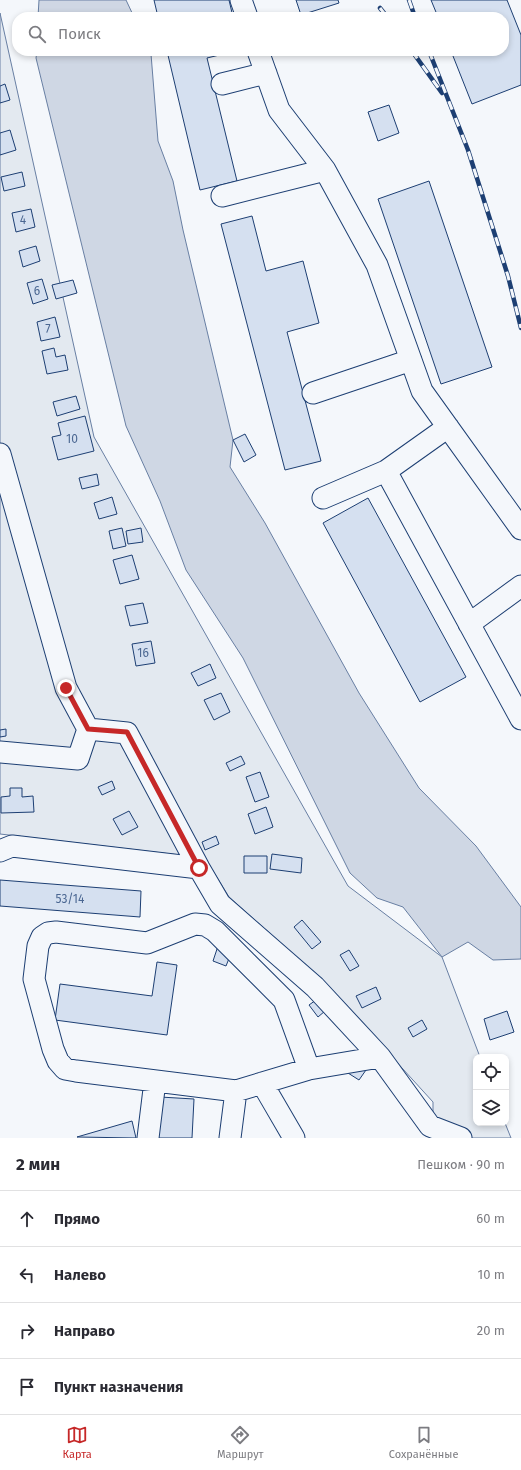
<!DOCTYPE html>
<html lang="ru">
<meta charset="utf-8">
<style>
:root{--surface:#fff;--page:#f7f7f7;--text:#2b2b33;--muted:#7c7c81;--line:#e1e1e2;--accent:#c62828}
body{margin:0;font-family:"Fira Sans",sans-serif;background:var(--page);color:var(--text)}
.controls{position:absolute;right:12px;bottom:12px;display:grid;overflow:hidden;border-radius:8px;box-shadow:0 2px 6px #0003}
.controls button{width:36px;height:36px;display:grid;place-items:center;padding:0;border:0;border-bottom:1px solid var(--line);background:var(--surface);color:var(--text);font:20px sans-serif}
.stop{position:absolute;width:12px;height:12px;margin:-9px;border:3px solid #c62828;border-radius:50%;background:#fff}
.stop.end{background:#c62828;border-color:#fff;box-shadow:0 1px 4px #0008}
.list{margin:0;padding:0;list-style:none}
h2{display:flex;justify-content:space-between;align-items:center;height:52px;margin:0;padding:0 16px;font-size:17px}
h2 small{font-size:13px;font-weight:400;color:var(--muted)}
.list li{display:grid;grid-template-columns:26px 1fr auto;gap:12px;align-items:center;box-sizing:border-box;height:56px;padding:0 16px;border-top:1px solid var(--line)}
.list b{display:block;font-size:15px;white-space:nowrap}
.list em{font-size:13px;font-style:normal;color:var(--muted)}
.icon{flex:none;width:22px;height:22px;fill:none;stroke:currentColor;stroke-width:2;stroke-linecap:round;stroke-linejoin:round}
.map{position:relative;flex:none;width:521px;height:1138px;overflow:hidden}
.search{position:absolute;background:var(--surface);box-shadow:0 2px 6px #0003;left:12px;right:12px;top:12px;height:44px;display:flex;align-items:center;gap:10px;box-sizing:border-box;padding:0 14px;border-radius:16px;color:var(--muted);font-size:15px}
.sheet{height:276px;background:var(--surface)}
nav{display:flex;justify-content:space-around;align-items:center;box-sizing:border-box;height:56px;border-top:1px solid var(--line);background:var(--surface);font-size:11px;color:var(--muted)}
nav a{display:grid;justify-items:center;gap:2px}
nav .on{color:var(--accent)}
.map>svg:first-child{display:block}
.green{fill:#e3e9f0;stroke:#687fa3}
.water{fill:#cfd7e4;stroke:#687fa3}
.building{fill:#d5e0f0;stroke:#1d3f73}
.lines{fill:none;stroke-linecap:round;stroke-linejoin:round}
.minor-casing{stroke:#1d3f73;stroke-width:23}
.minor{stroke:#f4f7fb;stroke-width:21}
.rail-casing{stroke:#1d3f73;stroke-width:4.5}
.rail{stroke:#f4f7fb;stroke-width:3;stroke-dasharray:9;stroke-linecap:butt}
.route{stroke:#c62828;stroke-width:5}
.labels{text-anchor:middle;stroke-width:3;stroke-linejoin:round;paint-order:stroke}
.number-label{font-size:12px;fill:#4b6792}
</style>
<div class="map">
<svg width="521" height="1138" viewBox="0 0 521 1138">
<rect width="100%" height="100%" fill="#f4f7fb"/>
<path class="green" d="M 0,13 L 94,437 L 348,886 L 442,957 L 480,1057 L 476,1057 L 476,1123 L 505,1123 L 511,1138 L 433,1138 L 433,1102 L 320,978 L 229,897 L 205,858 L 0,834 Z"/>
<path class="water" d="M 39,0 L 126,0 L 134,17 L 38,17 Z
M 37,51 L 150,51 L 151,54 L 158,141 L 173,181 L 183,230 L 233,440 L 230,467 L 265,523 L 359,693 L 419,788 L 476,846 L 521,907 L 521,959 L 493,960 L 468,942 L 442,957 L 403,907 L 377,898 L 350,873 L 243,658 L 186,570 L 160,501 L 126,426 L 36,58 Z"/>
<path class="building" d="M 154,0 L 229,0 L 233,17 L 158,17 Z
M 296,0 L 338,0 L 339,3 L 301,15 Z
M 431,0 L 507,0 L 521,35 L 521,85 L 472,104 L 451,51 L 504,51 L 504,17 L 438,17 Z
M 167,51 L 236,51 L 207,58 L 237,181 L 200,190 Z
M 5,84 L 10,100 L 0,103 L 0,86 Z
M 389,105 L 399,133 L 378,141 L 368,112 Z
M 10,130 L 16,150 L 0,155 L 0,133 Z
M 22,172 L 25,186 L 4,191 L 1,177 Z
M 429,181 L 492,367 L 441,384 L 378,199 Z
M 31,209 L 35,227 L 16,232 L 12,213 Z
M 252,216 L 266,271 L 303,261 L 319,323 L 287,332 L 321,461 L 285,470 L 221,224 Z
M 36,246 L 40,261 L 23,267 L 19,251 Z
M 42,279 L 48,299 L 33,304 L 27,283 Z
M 73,280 L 77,293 L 56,299 L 52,285 Z
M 55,317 L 60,337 L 41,341 L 37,322 Z
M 54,348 L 56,357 L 65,355 L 68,370 L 47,374 L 42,351 Z
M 76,396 L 80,409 L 57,416 L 53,402 Z
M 85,416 L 94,451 L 58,460 L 52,437 L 61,435 L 58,423 Z
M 245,434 L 256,455 L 244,462 L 233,440 Z
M 97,474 L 99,485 L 82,489 L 79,478 Z
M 112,497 L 117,514 L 99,519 L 94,503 Z
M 368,498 L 466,677 L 420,702 L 323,523 Z
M 122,528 L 126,546 L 113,549 L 109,531 Z
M 141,528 L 143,542 L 128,544 L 126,531 Z
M 132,555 L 139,579 L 120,584 L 113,560 Z
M 143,603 L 148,623 L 130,626 L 125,606 Z
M 151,641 L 155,663 L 136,666 L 132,644 Z
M 210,664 L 216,678 L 198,686 L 191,673 Z
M 221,693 L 230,712 L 214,720 L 204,700 Z
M 6,729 L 6,736 L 0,737 L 0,730 Z
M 241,756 L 245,764 L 230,771 L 226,763 Z
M 260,772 L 269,797 L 255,802 L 246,777 Z
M 112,781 L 115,789 L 102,795 L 98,787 Z
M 10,788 L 22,788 L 22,797 L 33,796 L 34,812 L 1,813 L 1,797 L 10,796 Z
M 266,807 L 273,827 L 255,834 L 248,814 Z
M 129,811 L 138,827 L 122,835 L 113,819 Z
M 216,836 L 219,844 L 205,850 L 202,842 Z
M 272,854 L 302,858 L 301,873 L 270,869 Z
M 244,856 L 267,856 L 267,873 L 244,873 Z
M 0,880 L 141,891 L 140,917 L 0,906 Z
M 302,920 L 321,942 L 312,949 L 294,927 Z
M 218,946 L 232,951 L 226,966 L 213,961 Z
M 349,950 L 359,966 L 350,971 L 340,955 Z
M 157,962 L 177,965 L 167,1035 L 55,1020 L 60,984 L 152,996 Z
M 376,987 L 381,999 L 362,1008 L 356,996 Z
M 316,1000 L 325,1011 L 318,1017 L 309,1005 Z
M 507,1011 L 514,1032 L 490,1040 L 484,1019 Z
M 422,1020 L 427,1029 L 413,1037 L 408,1028 Z
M 355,1063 L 366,1070 L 359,1080 L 348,1073 Z
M 160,1097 L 194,1099 L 192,1138 L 158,1138 Z
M 132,1121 L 136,1138 L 77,1137 Z"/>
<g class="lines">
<g class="minor-casing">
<path id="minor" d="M 241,0 L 247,17
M 258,51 L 279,110 L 325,170 L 377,265 L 422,391 L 521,529
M 222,84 L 266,73
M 222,196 L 325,170
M 313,393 L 411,360
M 0,454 L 66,688 L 88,729 L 78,759 L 0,752
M 386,471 L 521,719
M 323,498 L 386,471 L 448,427
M 469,624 L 521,586
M 88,729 L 127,733 L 199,868 L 220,904 L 315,987 L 380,1057 L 430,1126 L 461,1138
M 0,851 L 12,846 L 199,868
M 262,1083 L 294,1138
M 236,1091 L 309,1069 L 380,1057
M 148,1138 L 155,1081
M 230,1138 L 236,1091 L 76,1071 L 65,1069 L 58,1061 L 53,1049 L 34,979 L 38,946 L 42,937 L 48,933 L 56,932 L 147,943 L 195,924 L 205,925 L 215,931 L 284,1000 L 309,1069"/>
</g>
<use href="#minor" class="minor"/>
<g class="rail-casing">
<path id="rail" d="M 409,0 L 415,17
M 380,8 L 387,17
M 412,51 L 442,93
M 429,51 L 468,150 L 508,276 L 521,328"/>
</g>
<use href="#rail" class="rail"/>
</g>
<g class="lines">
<path class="route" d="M 66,688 L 88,729 L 127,732 L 199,868"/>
</g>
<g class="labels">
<g class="number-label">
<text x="23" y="224">4</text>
<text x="37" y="295">6</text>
<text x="48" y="333">7</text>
<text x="72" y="443">10</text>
<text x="143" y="657">16</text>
<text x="70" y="903">53/14</text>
</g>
</g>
</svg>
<div class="controls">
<button><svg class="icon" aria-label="locate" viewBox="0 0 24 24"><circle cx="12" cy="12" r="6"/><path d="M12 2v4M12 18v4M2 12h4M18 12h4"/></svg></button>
<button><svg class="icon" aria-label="layers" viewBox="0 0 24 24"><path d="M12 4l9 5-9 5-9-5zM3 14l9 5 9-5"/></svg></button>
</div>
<div class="stop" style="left:199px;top:868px"></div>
<div class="stop end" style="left:66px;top:688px"></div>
<div class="search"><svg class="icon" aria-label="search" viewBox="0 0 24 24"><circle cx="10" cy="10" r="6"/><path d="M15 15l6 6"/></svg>Поиск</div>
</div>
<section class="sheet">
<h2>2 мин<small>Пешком · 90 m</small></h2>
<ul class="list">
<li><svg class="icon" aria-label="ahead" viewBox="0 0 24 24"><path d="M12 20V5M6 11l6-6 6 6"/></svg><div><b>Прямо</b></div><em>60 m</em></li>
<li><svg class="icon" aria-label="left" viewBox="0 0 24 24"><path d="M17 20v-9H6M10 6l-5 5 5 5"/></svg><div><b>Налево</b></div><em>10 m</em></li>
<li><svg class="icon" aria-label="right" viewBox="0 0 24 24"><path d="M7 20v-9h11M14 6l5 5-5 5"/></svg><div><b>Направо</b></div><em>20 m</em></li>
<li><svg class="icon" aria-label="arrive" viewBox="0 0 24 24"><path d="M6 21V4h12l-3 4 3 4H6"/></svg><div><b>Пункт назначения</b></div></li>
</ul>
</section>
<nav>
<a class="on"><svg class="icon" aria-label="map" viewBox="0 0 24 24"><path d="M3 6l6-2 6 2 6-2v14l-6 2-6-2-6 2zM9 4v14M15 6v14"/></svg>Карта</a>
<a><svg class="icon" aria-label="directions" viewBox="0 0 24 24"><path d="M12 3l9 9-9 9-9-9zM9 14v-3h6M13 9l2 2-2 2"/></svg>Маршрут</a>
<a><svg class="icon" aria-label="saved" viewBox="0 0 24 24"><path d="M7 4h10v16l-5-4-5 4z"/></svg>Сохранённые</a>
</nav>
